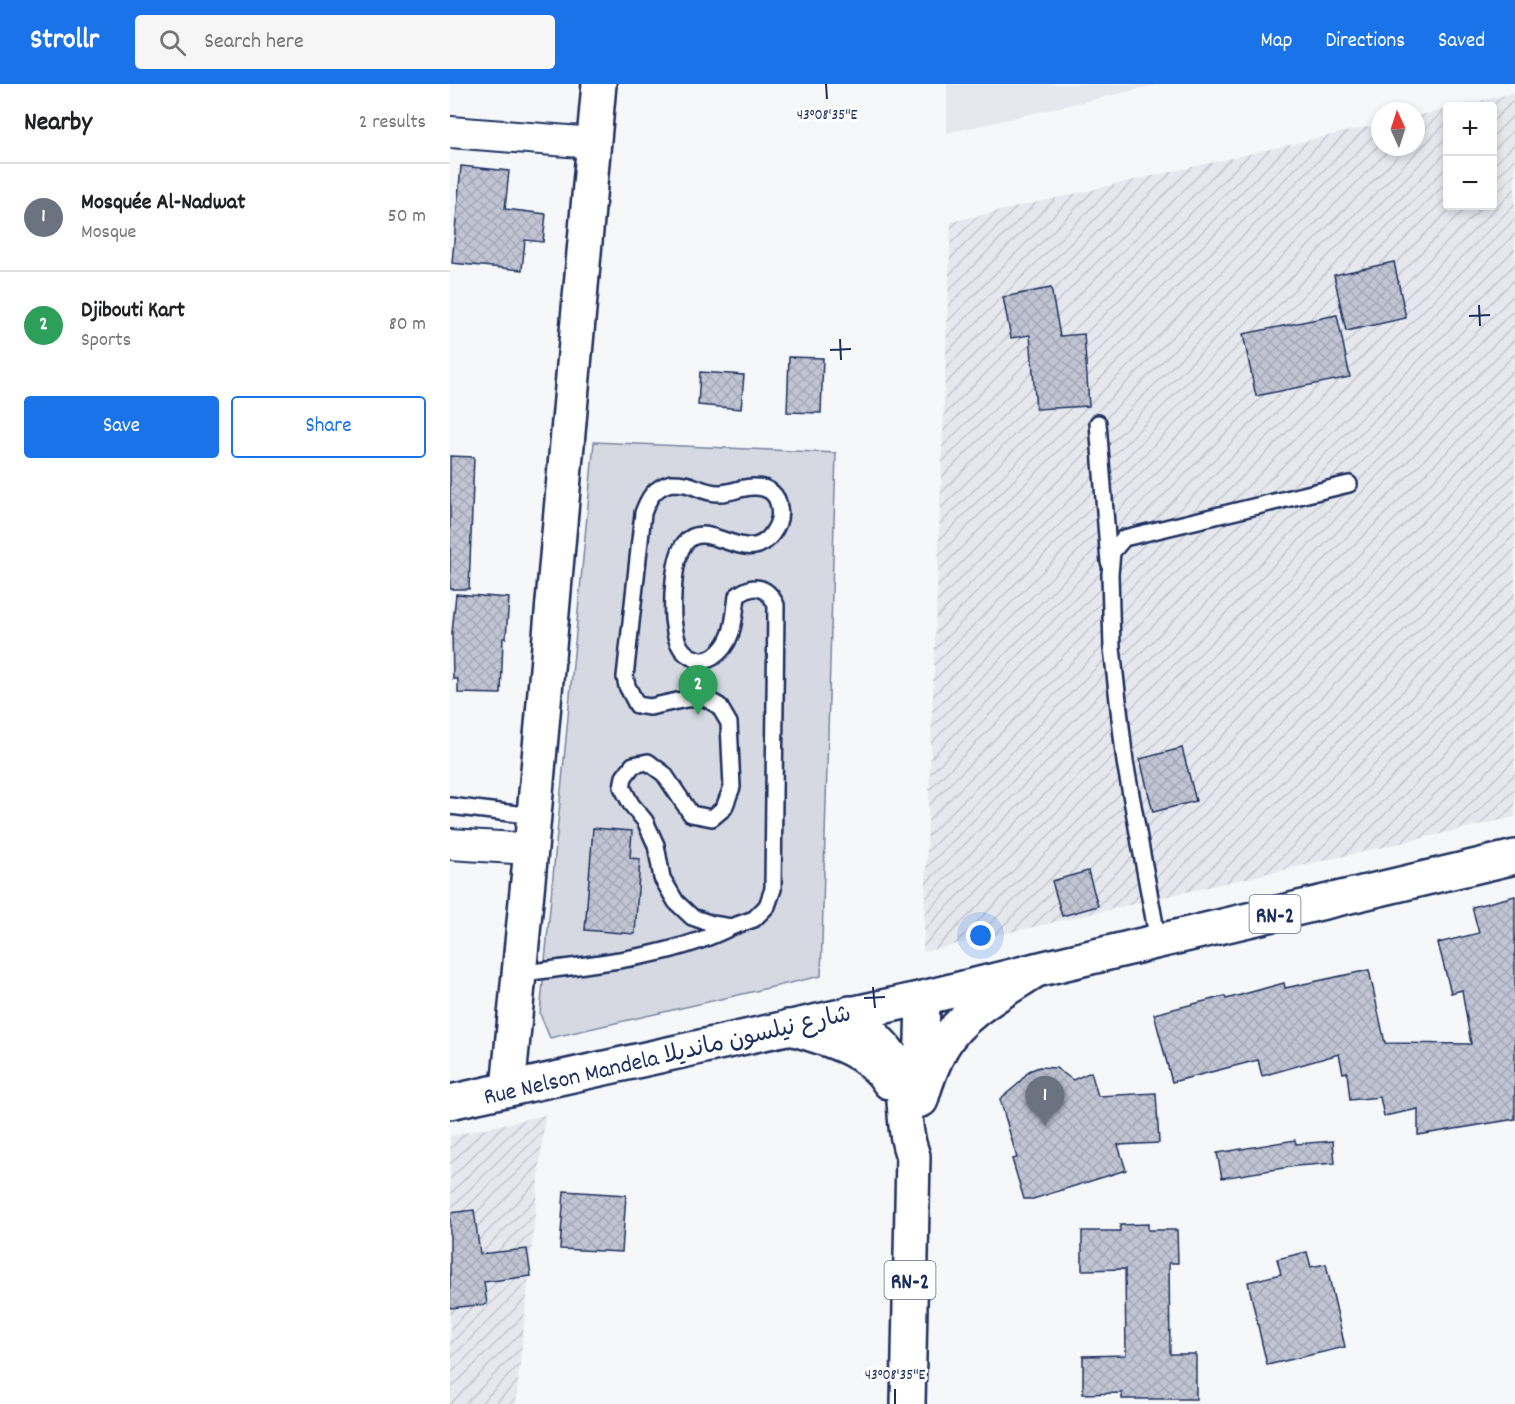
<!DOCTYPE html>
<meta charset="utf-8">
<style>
:root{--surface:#fff;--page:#f6f6f6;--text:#202124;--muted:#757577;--line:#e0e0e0;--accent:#1a73e8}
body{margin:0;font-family:Dekko,"Playpen Sans Arabic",sans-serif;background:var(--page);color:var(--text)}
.controls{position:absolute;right:18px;top:18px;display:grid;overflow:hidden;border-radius:6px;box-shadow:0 3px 9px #0003}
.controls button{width:54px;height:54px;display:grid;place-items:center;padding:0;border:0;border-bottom:2px solid var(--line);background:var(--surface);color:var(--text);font:30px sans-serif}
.compass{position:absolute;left:921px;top:18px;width:54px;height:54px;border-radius:50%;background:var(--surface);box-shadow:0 3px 9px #0003;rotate:357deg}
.you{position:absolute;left:531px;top:852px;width:21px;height:21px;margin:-15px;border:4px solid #fff;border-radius:50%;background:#1a73e8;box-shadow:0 0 0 9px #1a73e833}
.badge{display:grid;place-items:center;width:39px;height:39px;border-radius:50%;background:var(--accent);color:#fff;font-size:20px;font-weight:700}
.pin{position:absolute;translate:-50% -50px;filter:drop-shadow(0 2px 3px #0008)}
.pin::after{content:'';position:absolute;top:32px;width:21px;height:18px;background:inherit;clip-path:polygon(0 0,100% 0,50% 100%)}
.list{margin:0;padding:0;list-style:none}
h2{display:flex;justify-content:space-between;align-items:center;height:78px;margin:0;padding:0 24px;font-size:26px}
h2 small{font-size:20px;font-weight:400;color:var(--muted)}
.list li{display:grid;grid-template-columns:39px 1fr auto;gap:18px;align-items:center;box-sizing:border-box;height:108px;padding:0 24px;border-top:2px solid var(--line)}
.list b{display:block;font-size:22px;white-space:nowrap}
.list p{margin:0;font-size:20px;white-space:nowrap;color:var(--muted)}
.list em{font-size:20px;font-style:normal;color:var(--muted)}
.actions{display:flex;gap:12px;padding:18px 24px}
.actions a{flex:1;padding:14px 0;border:2px solid var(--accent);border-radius:6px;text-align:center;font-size:21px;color:var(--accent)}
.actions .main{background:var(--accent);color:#fff}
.icon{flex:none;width:33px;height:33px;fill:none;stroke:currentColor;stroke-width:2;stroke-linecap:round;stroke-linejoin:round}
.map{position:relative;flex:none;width:1065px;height:1320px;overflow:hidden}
header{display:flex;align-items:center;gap:36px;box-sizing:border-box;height:84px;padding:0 30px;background:var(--accent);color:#fff}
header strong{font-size:28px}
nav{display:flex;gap:33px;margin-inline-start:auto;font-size:21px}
.search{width:420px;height:54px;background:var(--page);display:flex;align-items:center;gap:15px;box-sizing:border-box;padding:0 21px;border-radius:6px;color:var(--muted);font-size:22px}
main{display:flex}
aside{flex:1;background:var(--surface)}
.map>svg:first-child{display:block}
.built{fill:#e6e8ee}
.industrial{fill:url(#industrial-furrows)}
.park{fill:#d6d9e2;stroke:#7884a0;stroke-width:1.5}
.building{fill:url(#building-cross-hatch);stroke:#1b2f5e;stroke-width:1.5}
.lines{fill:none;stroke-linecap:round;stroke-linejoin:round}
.lane-casing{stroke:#1b2f5e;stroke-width:20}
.street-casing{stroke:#1b2f5e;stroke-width:34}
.secondary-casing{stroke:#1b2f5e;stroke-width:38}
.primary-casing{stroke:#1b2f5e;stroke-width:38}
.highway-casing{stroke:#1b2f5e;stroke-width:38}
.lane{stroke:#fff;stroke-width:15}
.street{stroke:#fff;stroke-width:30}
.secondary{stroke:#fff;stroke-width:33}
.primary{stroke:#fff;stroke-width:33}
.highway{stroke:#fff;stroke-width:33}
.ticks{fill:none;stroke:#1b2f5e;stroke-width:2}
.labels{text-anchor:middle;stroke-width:6;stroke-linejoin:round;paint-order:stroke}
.shield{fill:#fff;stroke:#5f6d8e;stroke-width:1.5}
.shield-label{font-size:22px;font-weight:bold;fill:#1b2f5e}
.street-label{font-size:24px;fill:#1b2f5e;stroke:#fff}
.ticks-label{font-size:15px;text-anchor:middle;fill:#1b2f5e;stroke:#fff;stroke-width:6;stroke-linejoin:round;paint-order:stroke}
</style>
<header>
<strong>Strollr</strong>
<div class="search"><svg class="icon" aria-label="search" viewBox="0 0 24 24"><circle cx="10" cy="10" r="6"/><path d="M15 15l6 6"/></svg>Search here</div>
<nav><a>Map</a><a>Directions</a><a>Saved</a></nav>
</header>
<main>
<aside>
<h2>Nearby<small>2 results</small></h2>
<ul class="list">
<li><span class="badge" style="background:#6b7280">1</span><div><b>Mosquée Al-Nadwat</b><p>Mosque</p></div><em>50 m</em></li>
<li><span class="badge" style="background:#2e9e5b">2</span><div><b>Djibouti Kart</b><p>Sports</p></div><em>80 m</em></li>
</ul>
<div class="actions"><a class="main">Save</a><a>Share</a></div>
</aside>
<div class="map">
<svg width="1065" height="1320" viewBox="0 0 1065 1320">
<defs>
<pattern id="industrial-furrows" width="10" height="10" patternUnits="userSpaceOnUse" patternTransform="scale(1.5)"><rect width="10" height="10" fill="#e6e8ee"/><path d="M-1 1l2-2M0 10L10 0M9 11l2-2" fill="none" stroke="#c5c7ce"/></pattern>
<pattern id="building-cross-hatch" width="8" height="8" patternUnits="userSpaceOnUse" patternTransform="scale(1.5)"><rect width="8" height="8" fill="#c0c4d3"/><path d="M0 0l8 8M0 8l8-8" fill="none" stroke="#a4a9b8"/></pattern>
</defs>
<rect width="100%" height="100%" fill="#f6f7f9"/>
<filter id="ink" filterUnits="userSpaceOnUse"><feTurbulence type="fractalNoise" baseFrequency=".0167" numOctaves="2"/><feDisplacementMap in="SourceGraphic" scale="12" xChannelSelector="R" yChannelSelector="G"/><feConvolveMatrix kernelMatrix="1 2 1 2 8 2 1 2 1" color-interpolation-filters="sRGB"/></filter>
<g filter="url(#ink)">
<path class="built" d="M 497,0 L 711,0 L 497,49 Z"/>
<path class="industrial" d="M 1065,9 L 1065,733 L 473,868 L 501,138 L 930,40 L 930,63 L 966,63 L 966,32 L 997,25 L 998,122 L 1042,122 L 1042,22 L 1007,22 Z
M 95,1031 L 66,1320 L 0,1320 L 0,1052 Z"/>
<path class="park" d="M 144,358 L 386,369 L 371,892 L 100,954 L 90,930 Z"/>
<path class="building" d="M 11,82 L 59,87 L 55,125 L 96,130 L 93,158 L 75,156 L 72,186 L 2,179 Z
M 944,178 L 956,234 L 896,247 L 884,191 Z
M 601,204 L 610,252 L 634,250 L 639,322 L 586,325 L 580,251 L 561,254 L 553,213 Z
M 887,231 L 900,293 L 806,312 L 793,250 Z
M 339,273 L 373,274 L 371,329 L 337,328 Z
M 250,288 L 294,291 L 291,325 L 248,321 Z
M 0,372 L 24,373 L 19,505 L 0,505 Z
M 6,510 L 59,514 L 56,554 L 53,554 L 51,610 L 8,609 L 8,595 L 3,595 L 2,549 Z
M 732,664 L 746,717 L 703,728 L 690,675 Z
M 143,744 L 182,747 L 180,774 L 190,775 L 185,850 L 135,846 Z
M 638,787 L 648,822 L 612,832 L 602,797 Z
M 1065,812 L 1065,1035 L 968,1051 L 968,1025 L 934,1032 L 930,1013 L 900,1016 L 897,988 L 893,989 L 889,970 L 812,992 L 808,976 L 722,998 L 704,930 L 775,912 L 776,915 L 834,899 L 835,904 L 919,886 L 935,959 L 1021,960 L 1012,906 L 1001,909 L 988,859 L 1029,849 L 1022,823 Z
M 589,983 L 606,984 L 623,996 L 641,988 L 648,1012 L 706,1009 L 709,1059 L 668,1061 L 676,1086 L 583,1115 L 574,1115 L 562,1075 L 567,1074 L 550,1015 L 567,1001 L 579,987 Z
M 845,1056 L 846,1060 L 883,1057 L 885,1079 L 846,1082 L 772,1094 L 767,1069 Z
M 114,1107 L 176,1111 L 172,1168 L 110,1165 Z
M 24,1126 L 30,1170 L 77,1165 L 81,1192 L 34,1198 L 37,1220 L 0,1224 L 0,1129 Z
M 698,1140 L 698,1146 L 727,1146 L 728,1179 L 719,1179 L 720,1270 L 746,1270 L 746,1315 L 672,1315 L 672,1309 L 633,1310 L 633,1272 L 676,1271 L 675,1185 L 632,1186 L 632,1147 L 670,1147 L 670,1141 Z
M 857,1168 L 861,1183 L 876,1180 L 895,1263 L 817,1281 L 798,1198 L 831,1190 L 827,1175 Z"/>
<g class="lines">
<g class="lane-casing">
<path id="lane" d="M 648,339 L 659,478
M 221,399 C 225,399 230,399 235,400 C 246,402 257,410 270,409 C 282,409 293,402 305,403 C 319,403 328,411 329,424 C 331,433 327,443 322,450 C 297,485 257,432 235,459 C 223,473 222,517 223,535 C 225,551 227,569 246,575 C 252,577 258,576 263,573 C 284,559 284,535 287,512 C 304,499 317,502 326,521 L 323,805 L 317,822 L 304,835 L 281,843 L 262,840 L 242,833 L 226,818 L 212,794 L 206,761 L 195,737 L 181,720 L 172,703 L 174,693 L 183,681 L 198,678 L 214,690 L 241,730 L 262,734 L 274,724 L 282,703 L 279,639 L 269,622 L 255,614 L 236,615 L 200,623 L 187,621 L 177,602 L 175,593 L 193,429 C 199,413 204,404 221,399 Z
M 0,722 L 84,732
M 708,857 L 675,678 L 662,564 L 660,490 L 662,468 L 674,454 L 899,400
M 69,890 C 140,879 216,876 281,843"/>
</g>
<g class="street-casing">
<path id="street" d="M 0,48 L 144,59
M 0,760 L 81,765"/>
</g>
<g class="secondary-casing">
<path id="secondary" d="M 58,1005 L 81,765 L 149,0"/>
</g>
<g class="primary-casing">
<path id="primary" d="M 0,1018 L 473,914 L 586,886 L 1065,773"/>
</g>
<g class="highway-casing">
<path id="highway" d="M 400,929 C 415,945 445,968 450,990 C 457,1017 452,1044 463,1072 L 458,1320
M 338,943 C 373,954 418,964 439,998
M 471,997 L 473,914
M 471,1016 C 476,998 482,980 492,963 C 511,929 554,907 586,886"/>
</g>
<use href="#lane" class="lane"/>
<use href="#street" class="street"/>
<use href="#secondary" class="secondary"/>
<use href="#primary" class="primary"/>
<use href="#highway" class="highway"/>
</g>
</g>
<path class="ticks" d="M 376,0 L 377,15M 1029,221 L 1030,242M 1019,232 L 1040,231M 390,255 L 391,276M 380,266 L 401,265M 423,903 L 425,924M 414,914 L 435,913M 445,1305 L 445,1320"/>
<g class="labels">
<g class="shield">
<rect x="799.5" y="811" width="51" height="38" rx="4.5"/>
<rect x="434.5" y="1177" width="51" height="38" rx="4.5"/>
</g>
<g class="shield-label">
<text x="825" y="838">RN-2</text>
<text x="460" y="1204">RN-2</text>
</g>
<g class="street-label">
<text transform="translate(217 970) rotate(-13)" y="8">Rue Nelson Mandela شارع نيلسون مانديلا</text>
</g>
</g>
<g class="ticks-label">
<text x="377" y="35">43°08'35"E</text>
<text x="445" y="1295">43°08'35"E</text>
</g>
</svg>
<div class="controls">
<button>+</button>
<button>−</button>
</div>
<svg class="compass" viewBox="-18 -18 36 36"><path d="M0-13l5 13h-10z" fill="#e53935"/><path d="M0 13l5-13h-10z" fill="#757577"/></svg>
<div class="you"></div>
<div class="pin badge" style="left:595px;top:1042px;background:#6b7280">1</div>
<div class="pin badge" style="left:248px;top:631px;background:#2e9e5b">2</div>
</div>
</main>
